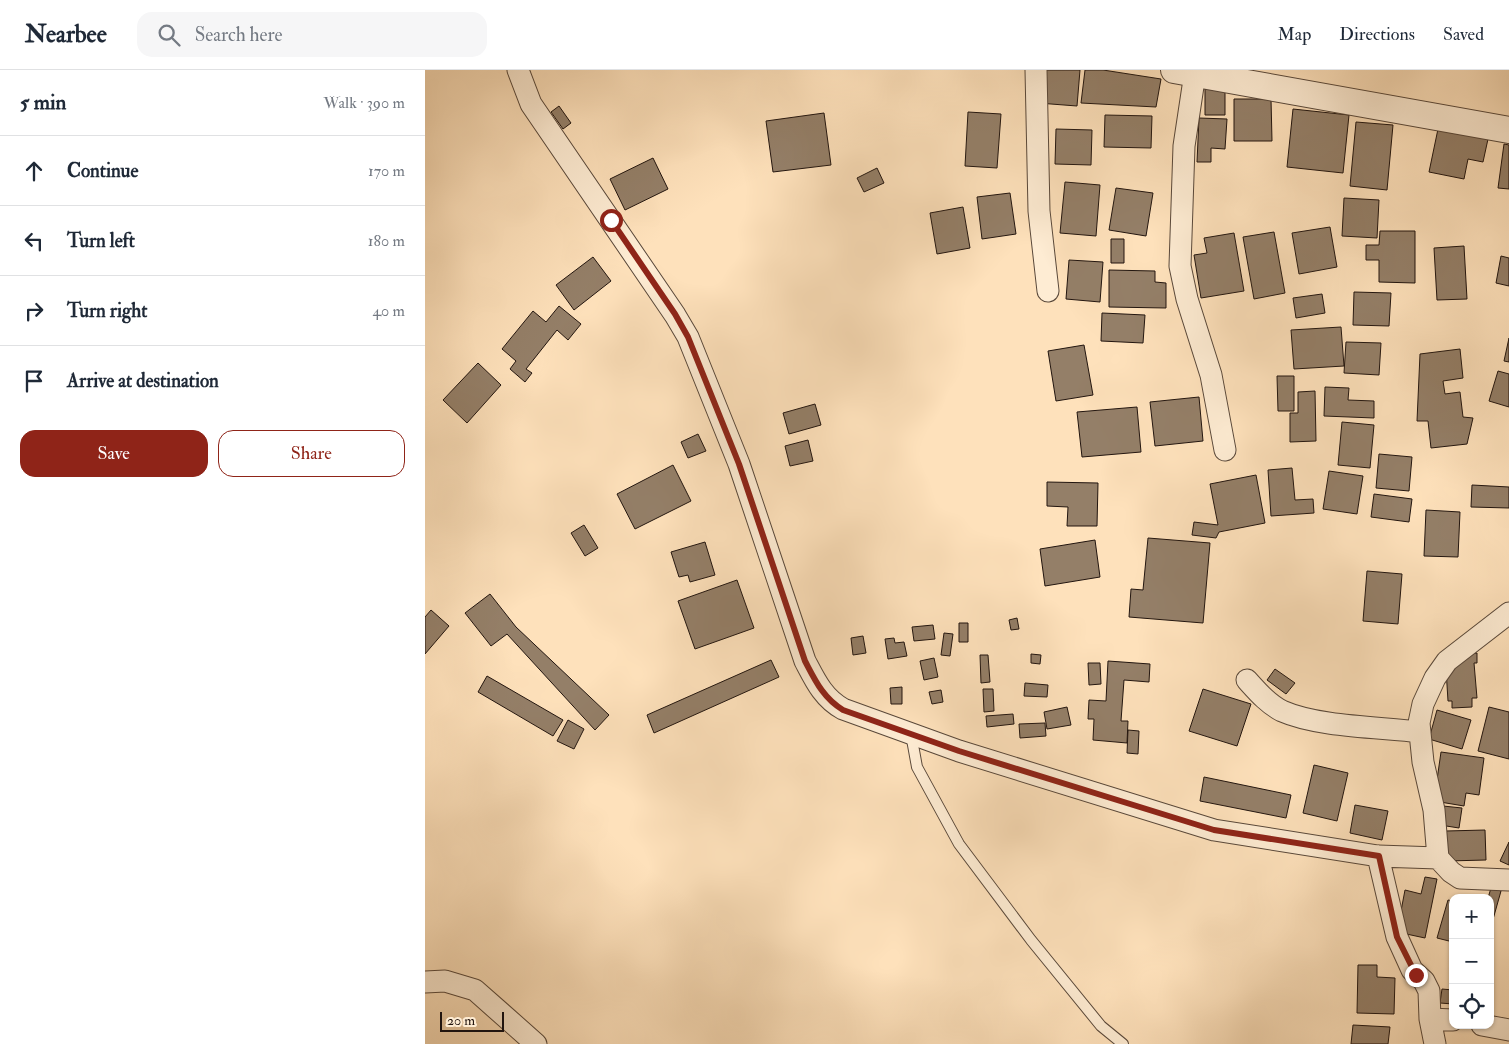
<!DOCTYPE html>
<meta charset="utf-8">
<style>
:root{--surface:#fff;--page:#f6f6f7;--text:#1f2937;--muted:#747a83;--line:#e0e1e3;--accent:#8f2418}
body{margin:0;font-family:"IM FELL Double Pica",serif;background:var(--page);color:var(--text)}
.controls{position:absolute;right:15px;bottom:15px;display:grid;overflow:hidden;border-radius:10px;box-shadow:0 1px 4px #0004}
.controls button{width:45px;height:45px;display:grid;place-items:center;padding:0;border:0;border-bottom:1px solid var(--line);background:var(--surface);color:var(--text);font:25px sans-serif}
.scale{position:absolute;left:15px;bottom:12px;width:64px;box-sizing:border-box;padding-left:5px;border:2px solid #22150f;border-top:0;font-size:14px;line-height:18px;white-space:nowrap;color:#22150f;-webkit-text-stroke:4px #feecd3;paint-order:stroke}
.stop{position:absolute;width:15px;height:15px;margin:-11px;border:4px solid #8f2418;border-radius:50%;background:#fff}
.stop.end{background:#8f2418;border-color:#fff;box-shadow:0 1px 5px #0008}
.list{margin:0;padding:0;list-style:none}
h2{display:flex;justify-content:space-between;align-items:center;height:65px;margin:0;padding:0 20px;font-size:21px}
h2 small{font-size:16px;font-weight:400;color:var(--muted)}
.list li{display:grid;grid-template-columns:32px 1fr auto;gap:15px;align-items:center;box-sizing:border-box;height:70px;padding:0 20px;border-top:1px solid var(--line)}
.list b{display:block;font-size:19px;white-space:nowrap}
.list em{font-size:16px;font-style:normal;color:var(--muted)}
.actions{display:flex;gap:10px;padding:15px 20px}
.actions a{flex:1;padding:11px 0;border:1px solid var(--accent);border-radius:15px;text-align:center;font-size:18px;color:var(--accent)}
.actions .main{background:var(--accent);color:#fff}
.icon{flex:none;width:28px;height:28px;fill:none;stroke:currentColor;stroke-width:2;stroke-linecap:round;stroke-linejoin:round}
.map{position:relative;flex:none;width:1084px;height:974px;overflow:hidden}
header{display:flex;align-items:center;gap:30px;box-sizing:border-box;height:70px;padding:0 25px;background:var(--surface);border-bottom:1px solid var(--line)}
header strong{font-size:24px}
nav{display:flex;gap:28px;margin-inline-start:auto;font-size:18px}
.search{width:350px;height:45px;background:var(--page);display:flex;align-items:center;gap:12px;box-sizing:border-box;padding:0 18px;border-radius:15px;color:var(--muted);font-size:19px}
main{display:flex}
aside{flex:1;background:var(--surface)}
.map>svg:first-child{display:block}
.building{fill:#947f68;stroke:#22150f}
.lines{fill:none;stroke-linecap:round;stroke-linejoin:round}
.service-casing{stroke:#59483a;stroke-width:12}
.minor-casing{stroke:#59483a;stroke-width:23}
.tertiary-casing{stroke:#59483a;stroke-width:28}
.service{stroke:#feecd3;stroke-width:10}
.minor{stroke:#feecd3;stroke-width:21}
.tertiary{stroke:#feecd3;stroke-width:26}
.route{stroke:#8f2418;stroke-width:6}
</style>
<header>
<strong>Nearbee</strong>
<div class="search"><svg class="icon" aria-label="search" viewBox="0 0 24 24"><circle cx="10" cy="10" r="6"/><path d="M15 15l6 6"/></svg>Search here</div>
<nav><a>Map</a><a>Directions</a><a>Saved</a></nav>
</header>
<main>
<aside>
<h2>5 min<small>Walk · 390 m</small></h2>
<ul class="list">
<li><svg class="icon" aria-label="ahead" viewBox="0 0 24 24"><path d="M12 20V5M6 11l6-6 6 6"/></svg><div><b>Continue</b></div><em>170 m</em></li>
<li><svg class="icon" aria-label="left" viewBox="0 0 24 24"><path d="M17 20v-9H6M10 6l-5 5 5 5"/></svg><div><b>Turn left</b></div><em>180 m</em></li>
<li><svg class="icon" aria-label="right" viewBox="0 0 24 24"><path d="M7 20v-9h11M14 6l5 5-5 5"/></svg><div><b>Turn right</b></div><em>40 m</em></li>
<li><svg class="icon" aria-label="arrive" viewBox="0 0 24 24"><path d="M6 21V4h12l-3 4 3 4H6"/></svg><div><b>Arrive at destination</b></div></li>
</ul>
<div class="actions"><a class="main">Save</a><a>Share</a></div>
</aside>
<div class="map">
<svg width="1084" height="974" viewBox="0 0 1084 974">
<rect width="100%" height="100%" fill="#fee1bb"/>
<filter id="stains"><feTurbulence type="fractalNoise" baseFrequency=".004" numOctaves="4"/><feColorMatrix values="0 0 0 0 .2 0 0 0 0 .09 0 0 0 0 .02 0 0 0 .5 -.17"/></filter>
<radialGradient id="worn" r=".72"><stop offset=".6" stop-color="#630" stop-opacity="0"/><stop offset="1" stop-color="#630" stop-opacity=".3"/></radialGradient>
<path class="building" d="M 616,0 L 655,0 L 652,36 L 613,33 Z
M 660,0 L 678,0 L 736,9 L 731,37 L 656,33 Z
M 780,19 L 800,19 L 800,45 L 780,45 Z
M 809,29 L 846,29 L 847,71 L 809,71 Z
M 134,36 L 146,53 L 138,59 L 126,42 Z
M 868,39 L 924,45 L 918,103 L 862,97 Z
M 543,42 L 576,44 L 572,98 L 540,96 Z
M 399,43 L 406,95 L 348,102 L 341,51 Z
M 680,45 L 727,46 L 726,78 L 679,77 Z
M 774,48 L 802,49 L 800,79 L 786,78 L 786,92 L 772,92 Z
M 931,52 L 968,55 L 962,120 L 925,116 Z
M 631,59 L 667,60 L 666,95 L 630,94 Z
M 1013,59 L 1063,69 L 1058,92 L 1043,89 L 1039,109 L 1004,102 Z
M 1079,74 L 1084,75 L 1084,119 L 1073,118 Z
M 228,88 L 243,119 L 200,140 L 185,109 Z
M 452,98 L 459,113 L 439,122 L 432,108 Z
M 640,112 L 675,115 L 671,166 L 635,163 Z
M 691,118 L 728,123 L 721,166 L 684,160 Z
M 585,123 L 591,164 L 557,169 L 552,127 Z
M 919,128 L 954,130 L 952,168 L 917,166 Z
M 538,137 L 545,178 L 512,184 L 505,143 Z
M 905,157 L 912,197 L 874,204 L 867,163 Z
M 955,161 L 990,161 L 990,213 L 954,212 L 954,190 L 941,190 L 941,175 L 954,175 Z
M 849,162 L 860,223 L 829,229 L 818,167 Z
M 809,163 L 819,221 L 776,228 L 769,185 L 782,183 L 779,168 Z
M 686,169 L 699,169 L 699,193 L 686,193 Z
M 1039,176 L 1042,229 L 1012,230 L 1009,178 Z
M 1076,186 L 1084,188 L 1084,216 L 1071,213 Z
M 168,187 L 186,211 L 149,240 L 131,215 Z
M 644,190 L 678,192 L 675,232 L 641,229 Z
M 684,200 L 730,201 L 730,212 L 741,213 L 741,238 L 684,237 Z
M 929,222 L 966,223 L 964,256 L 928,255 Z
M 897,224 L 900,243 L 871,248 L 868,228 Z
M 134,236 L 156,254 L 143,270 L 132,260 L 101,299 L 107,303 L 100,312 L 85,299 L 91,291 L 77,279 L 108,241 L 121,252 Z
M 677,243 L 720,245 L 718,273 L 676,271 Z
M 916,257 L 919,296 L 869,299 L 866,260 Z
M 1084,268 L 1084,292 L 1079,291 Z
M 921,272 L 956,273 L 954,305 L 919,303 Z
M 659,275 L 668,325 L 631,331 L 623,281 Z
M 1035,279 L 1038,308 L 1018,311 L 1020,324 L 1035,322 L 1038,347 L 1048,348 L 1042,374 L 1006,378 L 1003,351 L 992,351 L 995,284 Z
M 53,293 L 76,315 L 42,353 L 18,330 Z
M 1073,301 L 1084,304 L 1084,337 L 1064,331 Z
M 852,306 L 869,306 L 869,341 L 853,341 Z
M 900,317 L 924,318 L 923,330 L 949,331 L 949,348 L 899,346 Z
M 890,321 L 891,371 L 865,372 L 865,343 L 873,343 L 873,322 Z
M 774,327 L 778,371 L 730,376 L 725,332 Z
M 390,334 L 396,355 L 364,364 L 358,343 Z
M 712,337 L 716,382 L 657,387 L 652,342 Z
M 917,352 L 949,355 L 945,398 L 913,395 Z
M 273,364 L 281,381 L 263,388 L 256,372 Z
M 383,370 L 388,391 L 365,396 L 360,376 Z
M 954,384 L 987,387 L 984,421 L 951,418 Z
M 248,395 L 266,431 L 210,459 L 192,424 Z
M 867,398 L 870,430 L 888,429 L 889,443 L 846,446 L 843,400 Z
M 904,401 L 938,406 L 932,444 L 898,439 Z
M 831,405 L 840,453 L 794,462 L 791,468 L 767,465 L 769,452 L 793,455 L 785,414 Z
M 622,412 L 673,413 L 672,456 L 642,456 L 643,437 L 622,436 Z
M 1047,415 L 1084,417 L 1084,438 L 1046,437 Z
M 949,424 L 987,429 L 984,452 L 946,447 Z
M 1001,440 L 1035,442 L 1033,487 L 999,486 Z
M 159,455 L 173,478 L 160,486 L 146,463 Z
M 723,468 L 785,473 L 778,553 L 704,547 L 706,519 L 718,520 Z
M 670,470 L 675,507 L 620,516 L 615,479 Z
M 280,472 L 290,505 L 265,512 L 263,505 L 254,507 L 246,482 Z
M 942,501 L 977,504 L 973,554 L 938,551 Z
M 312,510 L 329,558 L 270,579 L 253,531 Z
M 65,524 L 91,557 L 184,645 L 170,660 L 82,564 L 66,576 L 40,543 Z
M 6,540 L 24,556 L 0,584 L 0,547 Z
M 592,548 L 594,559 L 586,560 L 584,550 Z
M 534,553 L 543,553 L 543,572 L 534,572 Z
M 508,555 L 510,569 L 489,571 L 487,557 Z
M 519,563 L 528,564 L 525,586 L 516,585 Z
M 438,566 L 441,583 L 428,585 L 426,568 Z
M 469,568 L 470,573 L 479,572 L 482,586 L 463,589 L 460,569 Z
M 1052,583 L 1052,593 L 1049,593 L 1052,628 L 1047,628 L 1047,637 L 1027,638 L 1027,631 L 1023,631 L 1021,599 L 1031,585 Z
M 606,584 L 616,585 L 615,594 L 606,593 Z
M 555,585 L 563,585 L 565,612 L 556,613 Z
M 509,588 L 513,607 L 499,610 L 495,591 Z
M 346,590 L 354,607 L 229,663 L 222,645 Z
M 683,591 L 725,594 L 724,612 L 699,610 L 696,651 L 703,651 L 702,673 L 668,670 L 669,649 L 663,649 L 664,630 L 681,631 Z
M 663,593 L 675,593 L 676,614 L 664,615 Z
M 850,599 L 870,613 L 861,624 L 842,610 Z
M 62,606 L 138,650 L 128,666 L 53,622 Z
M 600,613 L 623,615 L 622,627 L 599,626 Z
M 477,617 L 477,634 L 466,634 L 465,618 Z
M 558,619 L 568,619 L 569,641 L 559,642 Z
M 778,619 L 826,634 L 812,676 L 764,661 Z
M 516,620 L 518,632 L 507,634 L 504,622 Z
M 642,637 L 646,655 L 622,659 L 619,642 Z
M 1064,637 L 1084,642 L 1084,689 L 1053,681 Z
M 1012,640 L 1046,650 L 1037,679 L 1004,669 Z
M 588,644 L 589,654 L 562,657 L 561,646 Z
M 143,650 L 159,659 L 149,679 L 132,671 Z
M 620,653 L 621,666 L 595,668 L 594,654 Z
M 703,660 L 714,661 L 713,684 L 702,683 Z
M 1016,682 L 1059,688 L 1054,725 L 1041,723 L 1039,736 L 1009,731 Z
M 889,695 L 923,703 L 912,751 L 878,743 Z
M 779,707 L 866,725 L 861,748 L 775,731 Z
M 930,735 L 963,741 L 957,770 L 925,763 Z
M 1018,736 L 1037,738 L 1034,758 L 1015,755 Z
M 1060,760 L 1061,790 L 1022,791 L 1021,761 Z
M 1084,772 L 1084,795 L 1075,791 Z
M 1000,807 L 1012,809 L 1000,868 L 972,862 L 980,820 L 996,824 Z
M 1066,818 L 1076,821 L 1065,860 L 1065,828 L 1063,828 Z
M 1023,830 L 1028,831 L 1028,872 L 1012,868 Z
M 933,895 L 952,895 L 952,907 L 970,908 L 969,944 L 932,943 Z
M 1017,919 L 1028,920 L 1028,934 L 1015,933 Z
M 928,955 L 965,957 L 963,974 L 926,974 Z"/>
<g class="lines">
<g class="service-casing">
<path id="service" d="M 486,664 L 492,697 L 534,774 L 606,870 L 676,956 L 698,974"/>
</g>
<g class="minor-casing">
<path id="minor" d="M 93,0 L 106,34 L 250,245 L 263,267 L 314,394 L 380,591 C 390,610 398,628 418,639 L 534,681 L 789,760 L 953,786 L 1013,788
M 611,0 L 614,141 L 623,221
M 770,3 L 759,76 L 755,196 L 762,229 L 786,305 L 800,380
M 1084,543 L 1022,591 L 1010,608 L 998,634 L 994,653 L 998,692 L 1009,740 L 1013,788 L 1026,802 L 1035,808 L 1084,810
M 822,610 C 832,621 843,634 857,641 C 893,657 955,657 995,662
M 953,786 L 972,867 L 987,900 L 999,911 L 1004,921 L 1005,949 L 1010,974
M 0,912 L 20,911 L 50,920 L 111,974
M 1005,949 L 1028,950
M 1057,955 L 1084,960"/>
</g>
<g class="tertiary-casing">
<path id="tertiary" d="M 749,0 L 1084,60"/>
</g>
<use href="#service" class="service"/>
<use href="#minor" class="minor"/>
<use href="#tertiary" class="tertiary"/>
</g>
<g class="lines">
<path class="route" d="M 186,150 L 250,244 L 263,267 L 314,394 L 380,591 C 390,610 398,628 418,640 L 534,681 L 789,760 L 954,786 L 972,867 L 991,905"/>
</g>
<rect width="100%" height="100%" filter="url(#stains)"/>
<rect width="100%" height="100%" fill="url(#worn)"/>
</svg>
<div class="controls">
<button>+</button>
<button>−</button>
<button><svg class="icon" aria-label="locate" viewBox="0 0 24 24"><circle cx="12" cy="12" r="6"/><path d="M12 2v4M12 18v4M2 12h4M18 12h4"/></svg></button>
</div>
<div class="scale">20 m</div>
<div class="stop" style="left:186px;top:150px"></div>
<div class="stop end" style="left:991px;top:905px"></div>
</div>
</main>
